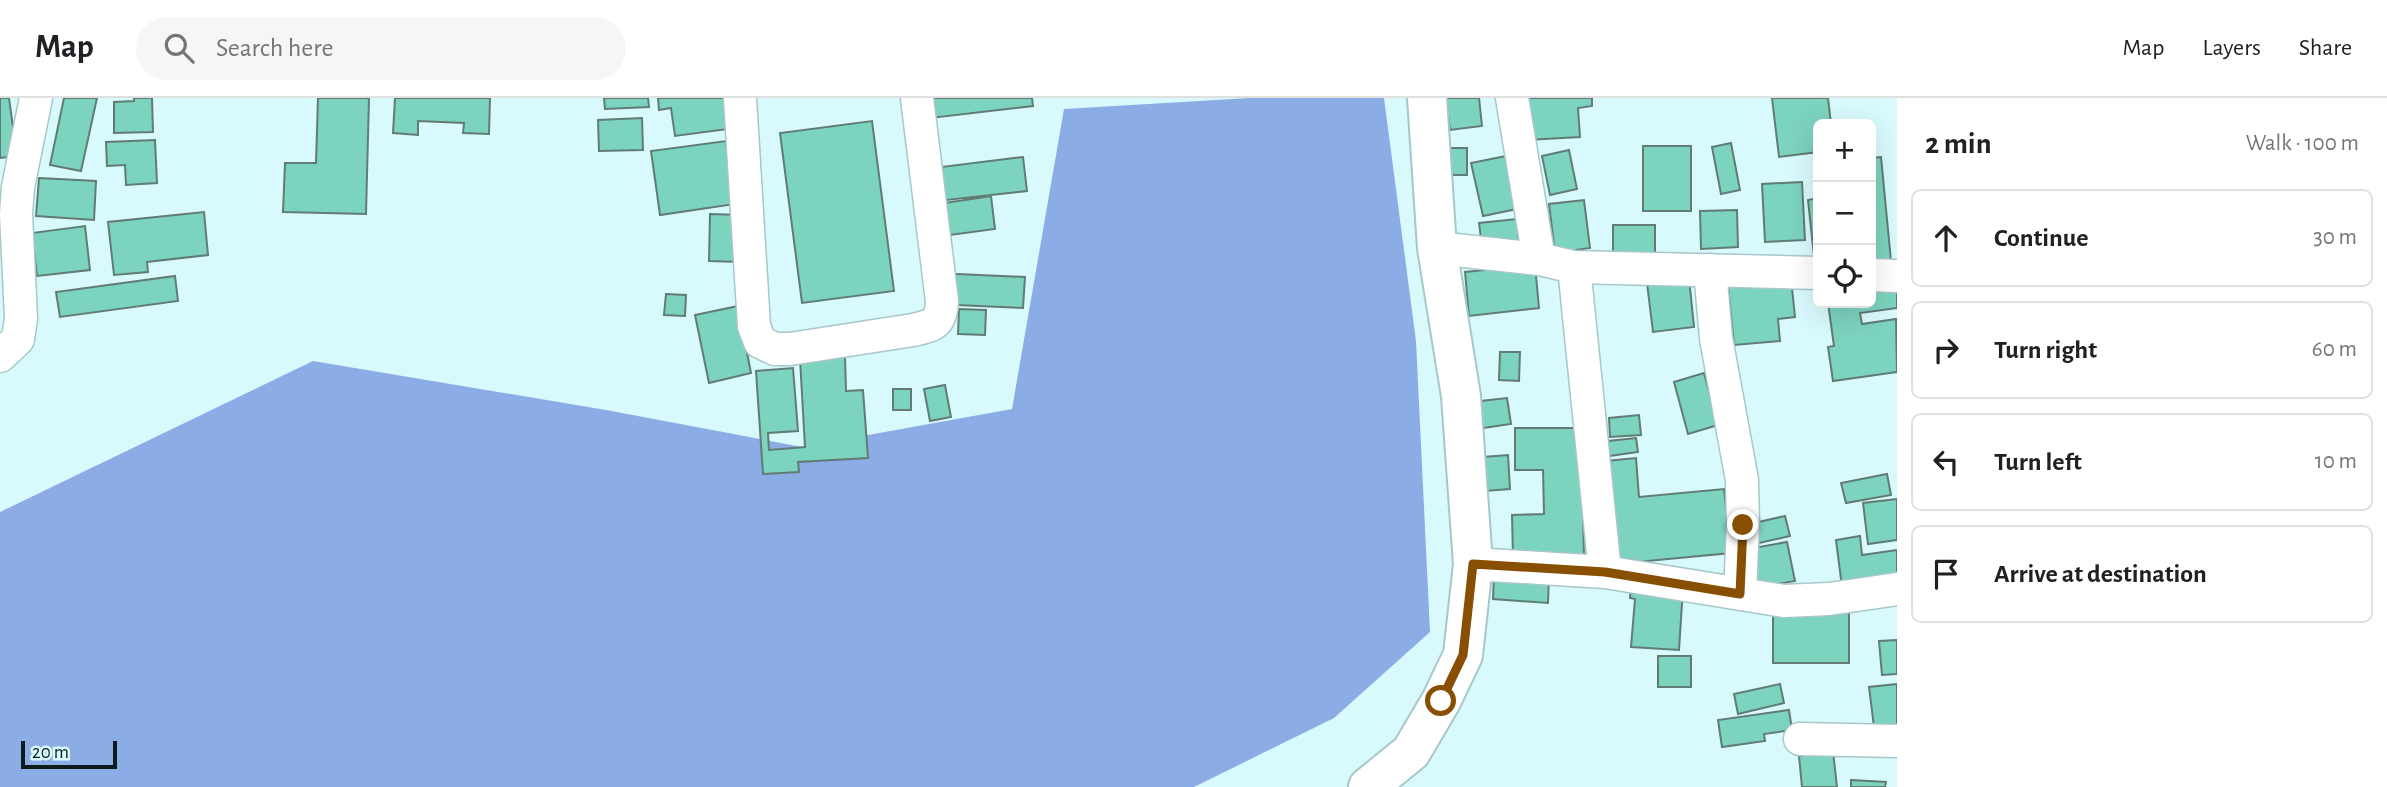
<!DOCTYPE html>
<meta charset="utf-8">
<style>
:root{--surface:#fff;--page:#f6f6f6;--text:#202124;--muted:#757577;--line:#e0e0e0}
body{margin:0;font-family:"Alegreya Sans",sans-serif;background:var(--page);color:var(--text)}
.controls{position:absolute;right:21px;top:21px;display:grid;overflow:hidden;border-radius:10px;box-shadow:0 7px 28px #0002}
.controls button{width:63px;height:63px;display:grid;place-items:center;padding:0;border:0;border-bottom:2px solid var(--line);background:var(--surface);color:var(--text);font:35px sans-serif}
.scale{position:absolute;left:21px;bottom:18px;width:96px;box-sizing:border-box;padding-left:7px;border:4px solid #0e1a1b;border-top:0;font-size:19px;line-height:24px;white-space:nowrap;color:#0e1a1b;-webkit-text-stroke:5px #d9fafd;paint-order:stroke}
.stop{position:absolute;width:21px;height:21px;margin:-16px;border:5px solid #884f03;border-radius:50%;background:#fff}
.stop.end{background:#884f03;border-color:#fff;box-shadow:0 2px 7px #0008}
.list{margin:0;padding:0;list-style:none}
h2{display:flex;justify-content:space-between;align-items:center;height:91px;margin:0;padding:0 28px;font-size:30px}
h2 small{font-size:23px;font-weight:400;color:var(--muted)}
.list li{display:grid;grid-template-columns:46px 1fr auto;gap:21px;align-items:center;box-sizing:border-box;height:98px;margin:0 14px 14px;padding:0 14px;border:2px solid var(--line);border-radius:10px}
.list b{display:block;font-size:26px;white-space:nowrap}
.list em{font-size:23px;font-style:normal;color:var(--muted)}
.icon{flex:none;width:38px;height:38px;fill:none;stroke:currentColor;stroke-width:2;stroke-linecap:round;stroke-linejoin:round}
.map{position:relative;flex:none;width:1897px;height:689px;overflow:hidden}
header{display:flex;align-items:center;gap:42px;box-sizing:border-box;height:98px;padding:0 35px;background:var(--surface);border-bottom:2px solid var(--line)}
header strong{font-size:33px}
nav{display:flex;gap:38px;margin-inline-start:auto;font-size:24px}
.search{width:490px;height:63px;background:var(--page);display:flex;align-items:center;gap:18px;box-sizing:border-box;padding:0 24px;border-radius:38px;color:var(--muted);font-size:26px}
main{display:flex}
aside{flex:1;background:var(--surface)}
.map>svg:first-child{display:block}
.water{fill:#8bace4}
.building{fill:#7cd3be;stroke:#607c74;stroke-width:2}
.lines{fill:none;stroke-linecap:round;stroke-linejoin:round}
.minor-casing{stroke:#a7c7ca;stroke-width:35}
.tertiary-casing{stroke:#a7c7ca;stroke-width:42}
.minor{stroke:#fff;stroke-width:32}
.tertiary{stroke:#fff;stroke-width:38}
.route{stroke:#884f03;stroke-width:9}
</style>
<header>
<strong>Map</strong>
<div class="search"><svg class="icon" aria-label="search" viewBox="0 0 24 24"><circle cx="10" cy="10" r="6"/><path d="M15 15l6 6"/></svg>Search here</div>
<nav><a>Map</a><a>Layers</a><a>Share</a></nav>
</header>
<main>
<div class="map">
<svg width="1897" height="689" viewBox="0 0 1897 689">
<rect width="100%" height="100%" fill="#d9fafd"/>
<path class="water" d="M 1250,0 L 1384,0 L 1416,243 L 1430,534 L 1334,620 L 1194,689 L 0,689 L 0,414 L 313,263 L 606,312 L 802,349 L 1012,311 L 1064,11 Z"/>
<path class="building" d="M 0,0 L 9,0 L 17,58 L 0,60 Z
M 64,0 L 97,0 L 81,73 L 50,67 Z
M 134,0 L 152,0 L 153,34 L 114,35 L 114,4 L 134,3 Z
M 318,0 L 369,0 L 366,116 L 283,114 L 285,65 L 316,65 Z
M 395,0 L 490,0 L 489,36 L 463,35 L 464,25 L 418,23 L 418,37 L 393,35 Z
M 604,0 L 648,0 L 649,9 L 605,11 Z
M 658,0 L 733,0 L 736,30 L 675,38 L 671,10 L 659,12 Z
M 920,0 L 1032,0 L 1033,8 L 922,21 Z
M 1446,0 L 1479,0 L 1482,28 L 1450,32 Z
M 1524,0 L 1592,0 L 1592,8 L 1578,10 L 1580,39 L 1527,42 Z
M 1772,0 L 1828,0 L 1831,26 L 1818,26 L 1818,54 L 1779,59 Z
M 642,20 L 643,52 L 599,53 L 598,22 Z
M 872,23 L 894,193 L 802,205 L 780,35 Z
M 155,42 L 157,85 L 126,87 L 125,67 L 107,68 L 106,44 Z
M 726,43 L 735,106 L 660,117 L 651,53 Z
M 1731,45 L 1740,92 L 1721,96 L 1712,49 Z
M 1643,48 L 1691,48 L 1691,113 L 1643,113 Z
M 1450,50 L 1467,50 L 1467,77 L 1450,77 Z
M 1569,52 L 1577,91 L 1550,97 L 1542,58 Z
M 1511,57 L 1522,110 L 1483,118 L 1471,65 Z
M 1023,59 L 1027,93 L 929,104 L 925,71 Z
M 1881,59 L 1891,163 L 1871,164 L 1871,60 Z
M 39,80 L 96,83 L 94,122 L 36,118 Z
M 1802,84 L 1805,142 L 1765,144 L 1762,86 Z
M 991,98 L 995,131 L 943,138 L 938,106 Z
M 1818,100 L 1818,158 L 1814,158 L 1808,102 Z
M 1584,102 L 1590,150 L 1555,155 L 1549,106 Z
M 1737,112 L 1738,149 L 1701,151 L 1700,113 Z
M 204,114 L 208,157 L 147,164 L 148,174 L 114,177 L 108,124 Z
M 710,116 L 741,117 L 740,164 L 709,163 Z
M 1517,121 L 1519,145 L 1482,149 L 1479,125 Z
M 1613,127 L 1655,127 L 1655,155 L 1613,155 Z
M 85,128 L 90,172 L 37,178 L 32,135 Z
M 1535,167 L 1539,210 L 1469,218 L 1465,174 Z
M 935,175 L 1025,179 L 1023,210 L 934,206 Z
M 175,178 L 178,203 L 60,219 L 56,194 Z
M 1689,180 L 1694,229 L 1653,234 L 1647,185 Z
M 1791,180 L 1795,219 L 1778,221 L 1780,243 L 1734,247 L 1728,187 Z
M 1897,188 L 1897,210 L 1860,215 L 1862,226 L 1896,221 L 1897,274 L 1833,283 L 1828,249 L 1834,248 L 1828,205 L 1871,205 L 1871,192 Z
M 666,196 L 686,197 L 685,218 L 664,217 Z
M 738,208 L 751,275 L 709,285 L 695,217 Z
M 959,211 L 986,212 L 985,237 L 958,236 Z
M 1500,254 L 1520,254 L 1519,283 L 1499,282 Z
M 845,258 L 846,293 L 863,292 L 868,360 L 798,364 L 799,374 L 763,376 L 756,273 L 793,270 L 798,333 L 768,335 L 769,352 L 805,349 L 800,261 Z
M 1704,275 L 1718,327 L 1688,336 L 1674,284 Z
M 945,287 L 951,319 L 930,323 L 924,291 Z
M 893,291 L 911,291 L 911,312 L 893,312 Z
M 1507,300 L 1511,326 L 1476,331 L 1472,304 Z
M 1639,317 L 1641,337 L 1610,339 L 1609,320 Z
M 1515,330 L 1581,330 L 1584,459 L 1513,460 L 1512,417 L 1544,416 L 1543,372 L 1515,372 Z
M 1636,340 L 1638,354 L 1609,358 L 1608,343 Z
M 1508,357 L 1510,391 L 1485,393 L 1483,359 Z
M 1636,360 L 1639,399 L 1724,391 L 1731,455 L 1616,466 L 1606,363 Z
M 1887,376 L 1891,397 L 1846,405 L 1841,385 Z
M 1897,401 L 1897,442 L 1868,446 L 1863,405 Z
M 1785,418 L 1790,438 L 1759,445 L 1754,425 Z
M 1860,438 L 1862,457 L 1897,452 L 1897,481 L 1842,489 L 1836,442 Z
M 1787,444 L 1795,483 L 1755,490 L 1748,451 Z
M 1494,476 L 1549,480 L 1548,505 L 1493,501 Z
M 1631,486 L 1683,490 L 1679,552 L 1631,549 L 1635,501 L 1630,500 Z
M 1773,510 L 1849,510 L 1849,565 L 1773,565 Z
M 1897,542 L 1897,576 L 1882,577 L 1879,543 Z
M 1658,558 L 1691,558 L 1691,589 L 1658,589 Z
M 1780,586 L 1784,605 L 1738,616 L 1734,596 Z
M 1897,586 L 1897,635 L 1875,637 L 1869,589 Z
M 1789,612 L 1792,632 L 1764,636 L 1765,643 L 1722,649 L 1718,622 Z
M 1833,653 L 1837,689 L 1802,689 L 1799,658 Z
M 1851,682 L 1886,684 L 1885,689 L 1851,689 Z"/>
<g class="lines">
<g class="minor-casing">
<path id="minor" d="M 740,0 L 754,228 L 760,244 L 775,251 L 790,251 L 913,232 C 934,227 941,226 942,203 L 917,0
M 1512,0 L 1539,161
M 1437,150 L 1539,161 L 1574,169 L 1818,175
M 1574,169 L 1605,474
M 1710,172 L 1716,240 L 1742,382 L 1743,427 L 1740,496
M 1871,177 L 1897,178
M 0,258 L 18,241 L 21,220 L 16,116 L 18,89 L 36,0
M 1473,466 L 1605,474 L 1784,503 L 1829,501 L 1897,491
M 1800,641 L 1897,643"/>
</g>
<g class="tertiary-casing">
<path id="tertiary" d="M 1368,689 L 1411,654 L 1441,603 L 1463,557 L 1473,466 L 1461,298 L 1437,150 L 1427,0"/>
</g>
<use href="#minor" class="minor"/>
<use href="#tertiary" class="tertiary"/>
</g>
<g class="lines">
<path class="route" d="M 1441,603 L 1463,557 L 1473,466 L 1605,474 L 1740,496 L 1743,427"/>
</g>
</svg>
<div class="controls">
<button>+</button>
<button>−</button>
<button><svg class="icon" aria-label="locate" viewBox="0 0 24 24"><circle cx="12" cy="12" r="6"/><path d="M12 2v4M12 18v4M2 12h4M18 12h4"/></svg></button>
</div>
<div class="scale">20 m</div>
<div class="stop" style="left:1441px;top:603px"></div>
<div class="stop end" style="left:1743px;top:427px"></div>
</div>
<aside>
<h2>2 min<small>Walk · 100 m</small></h2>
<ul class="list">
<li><svg class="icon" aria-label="ahead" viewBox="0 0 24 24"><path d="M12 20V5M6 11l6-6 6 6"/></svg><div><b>Continue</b></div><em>30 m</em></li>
<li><svg class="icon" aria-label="right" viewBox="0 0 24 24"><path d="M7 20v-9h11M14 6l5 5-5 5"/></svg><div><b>Turn right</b></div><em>60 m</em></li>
<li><svg class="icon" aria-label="left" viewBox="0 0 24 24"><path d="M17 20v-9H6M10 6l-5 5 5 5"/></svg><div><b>Turn left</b></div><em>10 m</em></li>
<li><svg class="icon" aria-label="arrive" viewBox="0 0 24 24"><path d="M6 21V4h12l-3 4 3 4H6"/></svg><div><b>Arrive at destination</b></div></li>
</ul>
</aside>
</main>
